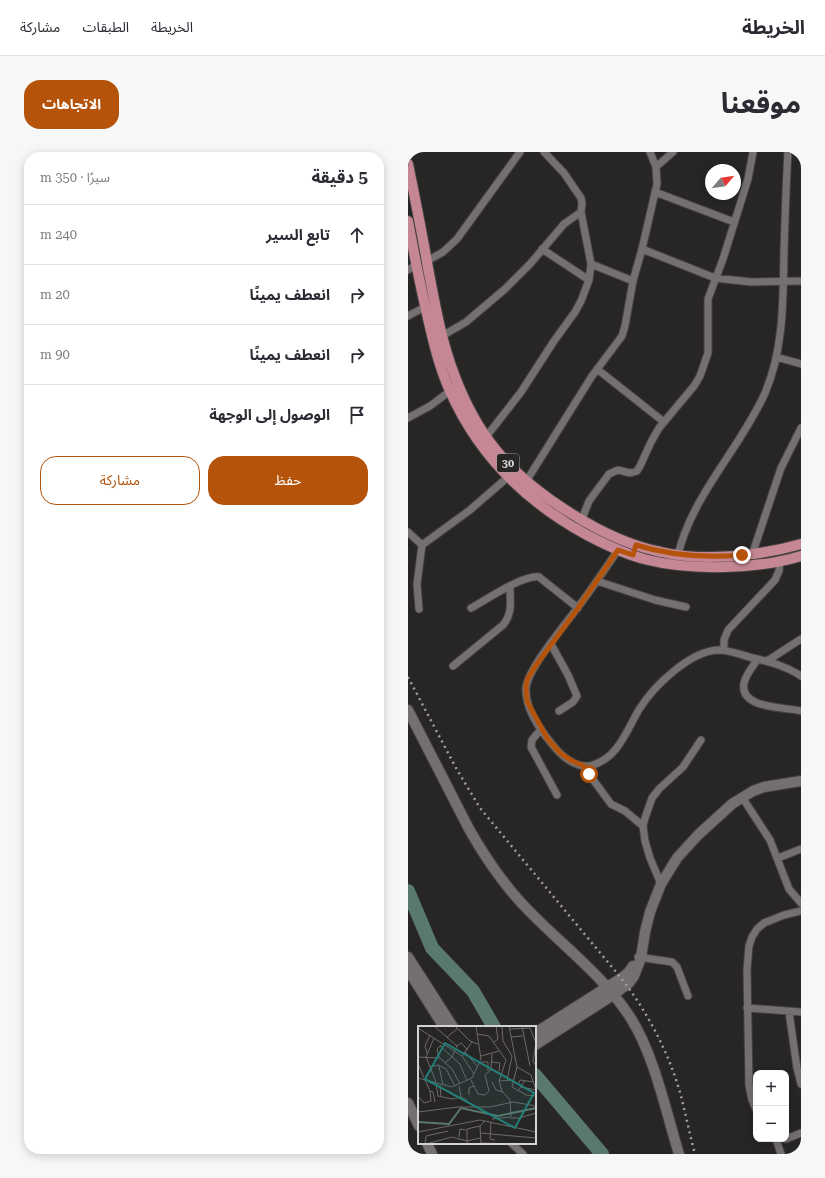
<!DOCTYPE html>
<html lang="ar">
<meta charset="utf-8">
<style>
:root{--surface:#fff;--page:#f7f7f7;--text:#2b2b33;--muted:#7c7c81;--line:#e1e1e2;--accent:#b45309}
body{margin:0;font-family:"Roboto Serif","Noto Sans Arabic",serif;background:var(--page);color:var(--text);direction:rtl}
.controls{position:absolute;right:12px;bottom:12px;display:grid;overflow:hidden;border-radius:8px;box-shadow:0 2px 10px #0003}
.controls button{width:36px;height:36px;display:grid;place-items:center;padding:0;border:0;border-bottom:1px solid var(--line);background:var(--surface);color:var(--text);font:20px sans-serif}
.compass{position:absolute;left:297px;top:12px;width:36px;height:36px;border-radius:50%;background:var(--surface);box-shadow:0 2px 10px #0003;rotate:61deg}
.stop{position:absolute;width:12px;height:12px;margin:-9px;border:3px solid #b45309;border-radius:50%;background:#fff}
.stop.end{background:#b45309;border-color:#fff;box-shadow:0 1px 4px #0008}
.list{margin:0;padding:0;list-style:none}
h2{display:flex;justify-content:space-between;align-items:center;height:52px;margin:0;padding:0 16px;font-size:17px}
h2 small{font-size:13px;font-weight:400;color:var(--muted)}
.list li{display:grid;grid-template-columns:26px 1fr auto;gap:12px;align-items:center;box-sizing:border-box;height:60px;padding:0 16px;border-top:1px solid var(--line)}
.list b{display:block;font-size:15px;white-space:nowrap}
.list em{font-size:13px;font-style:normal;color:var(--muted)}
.actions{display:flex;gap:8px;padding:12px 16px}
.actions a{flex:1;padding:9px 0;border:1px solid var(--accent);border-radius:16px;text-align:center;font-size:14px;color:var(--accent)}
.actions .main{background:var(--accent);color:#fff}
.icon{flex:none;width:22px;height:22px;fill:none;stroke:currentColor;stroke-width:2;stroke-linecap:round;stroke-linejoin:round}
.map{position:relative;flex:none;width:393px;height:1002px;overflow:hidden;direction:ltr;border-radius:16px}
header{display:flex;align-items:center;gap:24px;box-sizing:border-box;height:56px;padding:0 20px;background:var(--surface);border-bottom:1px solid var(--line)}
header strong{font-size:19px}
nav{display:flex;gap:22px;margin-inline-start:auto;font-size:14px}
.intro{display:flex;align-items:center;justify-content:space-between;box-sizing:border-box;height:96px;padding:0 24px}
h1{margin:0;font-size:28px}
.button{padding:10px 18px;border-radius:16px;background:var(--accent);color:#fff;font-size:14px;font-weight:700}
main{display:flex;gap:24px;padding:0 24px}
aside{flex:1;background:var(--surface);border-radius:16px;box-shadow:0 2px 10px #0003}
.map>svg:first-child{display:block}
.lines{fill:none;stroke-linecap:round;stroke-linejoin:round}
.river{stroke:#59796d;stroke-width:14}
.street-casing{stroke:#444141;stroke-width:9}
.secondary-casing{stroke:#444141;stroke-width:12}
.primary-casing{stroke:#444141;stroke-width:12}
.street{stroke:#747071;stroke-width:7}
.secondary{stroke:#747071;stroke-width:10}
.primary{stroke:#c58794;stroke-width:10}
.rail{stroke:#a19e9f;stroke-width:2.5;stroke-dasharray:2 4;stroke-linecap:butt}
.route{stroke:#b45309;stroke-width:5}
.labels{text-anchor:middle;stroke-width:3;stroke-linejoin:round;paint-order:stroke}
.shield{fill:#282525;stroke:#a09e9f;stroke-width:1}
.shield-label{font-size:11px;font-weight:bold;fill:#d4d2d3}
.inset-river{fill:none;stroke:#59796d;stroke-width:2}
.inset-road{fill:none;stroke:#6d6a6b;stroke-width:1}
.view{fill:#237f78;fill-opacity:0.15;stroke:#237f78;stroke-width:2}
.inset-edge{fill:none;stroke:#d4d2d3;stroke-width:2}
</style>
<header>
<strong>الخريطة</strong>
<nav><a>الخريطة</a><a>الطبقات</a><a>مشاركة</a></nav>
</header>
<div class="intro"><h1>موقعنا</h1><a class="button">الاتجاهات</a></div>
<main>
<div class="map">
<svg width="393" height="1002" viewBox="0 0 393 1002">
<rect width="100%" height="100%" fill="#282525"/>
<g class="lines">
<path class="river" d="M 0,739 L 24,796 L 65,839 L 86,875
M 127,923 L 194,1002"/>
<g class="street-casing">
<path id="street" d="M 248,15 L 265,0
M 247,40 L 326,70
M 134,97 L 181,128
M 234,97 L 307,126 L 343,130 L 393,129
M 19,109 L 35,100 L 49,87 L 112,0
M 183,112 L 225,129
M 0,118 L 8,113
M 0,164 L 17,155
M 34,184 L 58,170 L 97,137 L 122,112 L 156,72 L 173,60
M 368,205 L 393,212
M 189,217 L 256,270
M 0,266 L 22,254 L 42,239
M 78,285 L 113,240 L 146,189 L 167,160 L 173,149 L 181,128 L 183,112 L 173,60 L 174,51 L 173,46 L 156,21 L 136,0
M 119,328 L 184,224 L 214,184 L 217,174 L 225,129 L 234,97 L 249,32 L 248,15 L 242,0
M 174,367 L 181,349 L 201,322 L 210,318 L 222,321 L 229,319 L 232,314 L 243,290 L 251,276 L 286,234 L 292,224 L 300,201 L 300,147 L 315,107 L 340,27 L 345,0
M 0,380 L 14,393
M 210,398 C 197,417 184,437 170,455 C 157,473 120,516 118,536 C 117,556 132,578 144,592 C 153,604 169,618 185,613 C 211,605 219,577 232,556 C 246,534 282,499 310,498 C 321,498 334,503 345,506 C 362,510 378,514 393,524
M 270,403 C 284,343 332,297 357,241 C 376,197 375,147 376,100 C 377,67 378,33 380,0
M 344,403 L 373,316 L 393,276
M 189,429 L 247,448 L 278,455
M 63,456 C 78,448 116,422 131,425 L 170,456
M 11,457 L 9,432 L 14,393 L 62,358 L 100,325
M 143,492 L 160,523 L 169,544 L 165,550 L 151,559
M 316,498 L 316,488 L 320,478 L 367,428 L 371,419 L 372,408
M 350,507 C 345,514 338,522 336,531 C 331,557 377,555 393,559
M 359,509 L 393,487
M 45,514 L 95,473 C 105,461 102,450 102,435
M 133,577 L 124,588 L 123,595 L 149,643
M 175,614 L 203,652 L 217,659 L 235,674
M 334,645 L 362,688 L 381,737 L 393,751
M 370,706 L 393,697
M 253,732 L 242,706 L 237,689 L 235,674 L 237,666 L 244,646 L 251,637 L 275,615 L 293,588
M 230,805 L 264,810 L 269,815 L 280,844
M 339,856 L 393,860
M 381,860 L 389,916 L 393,932
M 348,957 L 344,948 L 341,933 L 339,818 L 341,794 L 344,785 L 349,777 L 356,771 L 376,763 L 393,759
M 368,987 L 373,1002
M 378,987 L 393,981
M 103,991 L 115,1002"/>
</g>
<g class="secondary-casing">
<path id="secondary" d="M 0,558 L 61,677 C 78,707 101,740 126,764 C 159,797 197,826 222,865 C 246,902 258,960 271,1002
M 0,805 L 45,875
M 0,818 L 36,875
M 127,881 L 215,825 L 220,821 L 225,814
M 127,893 L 205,843 L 221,831 L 226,824 L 233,806 L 237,780 L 242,760 L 253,732 L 269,706 L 290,683 L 324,652 L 345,639 L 356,635 L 393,629
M 0,951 L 11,974
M 19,991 L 24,1002"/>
</g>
<g class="primary-casing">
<path id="primary" d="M 0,12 C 7,46 14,81 20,116 C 27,152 33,188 46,222 C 56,249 70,276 88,298 C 124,342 197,389 253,400 C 296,410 351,404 393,392
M 0,69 C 5,96 10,122 16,149 C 23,179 29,210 42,239 C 70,302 118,350 179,383 C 198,393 219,403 240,408 C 284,419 350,417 393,404"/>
</g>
<use href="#street" class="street"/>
<use href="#secondary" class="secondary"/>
<use href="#primary" class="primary"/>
<path class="rail" d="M 0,525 L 48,616 L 72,656 L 213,826 C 238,858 259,897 271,937 C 277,958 281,980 287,1002"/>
</g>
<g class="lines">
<path class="route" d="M 181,622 L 176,614 L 164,609 L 152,601 L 139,586 L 122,555 L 119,549 L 118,535 L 119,528 L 126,516 L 170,456 L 210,398 L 225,403 L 228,393 C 263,404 298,406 334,403"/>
</g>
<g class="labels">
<rect class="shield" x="89" y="302" width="22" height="18" rx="3"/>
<g class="shield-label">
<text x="100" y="315">30</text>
</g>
</g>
<g transform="translate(10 874)">
<rect width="118" height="118" fill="#282525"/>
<path class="inset-river" d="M 0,96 L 31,98 L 43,82 L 80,90 L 118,82"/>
<path class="inset-road" d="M 16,0 L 39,20 L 34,31 L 27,37M 37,0 L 52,15 L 60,18M 84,0 L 85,15 L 94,30 L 89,54M 91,0 L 99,41 L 113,49 L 118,64 L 103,61M 104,0 L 112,40M 0,2 L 44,30 L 56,48M 112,2 L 118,17M 92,3 L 112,2M 59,8 L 71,10 L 88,34 L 81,55 L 84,65 L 92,74 L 93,91 L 74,93M 29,11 L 39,3M 93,11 L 105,10M 16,12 L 8,31 L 18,56M 75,17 L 80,13 L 78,0M 118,17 L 115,35 L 118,40M 22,20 L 42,38 L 49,55M 39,20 L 43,17 L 50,24M 47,26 L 60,41M 9,27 L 7,20 L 12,9M 44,30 L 54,16M 63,30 L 81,25M 0,31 L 22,32 L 34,43 L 42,58M 21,31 L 19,23 L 23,19M 63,36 L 70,36 L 70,45M 74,36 L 82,37 L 81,45M 1,40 L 6,52M 21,40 L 25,59M 12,41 L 20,39 L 28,43 L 37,60M 99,41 L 94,61 L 108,69 L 118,70M 73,43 L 74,28M 0,52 L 34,61 L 54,52 L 63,33 L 58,0M 53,54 L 60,68 L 67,69 L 71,65 L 67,49 L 74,43 L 83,48M 81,55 L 95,54M 74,56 L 78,64 L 85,66M 18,57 L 20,70 L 34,73 L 43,71M 101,57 L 102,54 L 116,56M 22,59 L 23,71M 41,60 L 43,71 L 49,74M 12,65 L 15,66 L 17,76M 100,65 L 107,54M 51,69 L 51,62 L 56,60M 0,70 L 6,77 L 13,75 L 12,65 L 7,54M 0,86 L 40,81 L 72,81 L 95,76 L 118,80M 93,92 L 101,92 L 118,87M 73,96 L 72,113 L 77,114M 0,106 L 62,94 L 118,106M 62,107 L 118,112M 41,111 L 42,103 L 48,104M 63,117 L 102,118M 7,118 L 8,110 L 30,105M 8,118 L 34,111 L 49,115 L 62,112M 49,118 L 49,103 L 62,100M 63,118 L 62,100 L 67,95"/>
<path class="view" d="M 27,17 L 116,67 L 97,102 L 7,53 Z"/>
<rect width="118" height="118" class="inset-edge"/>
</g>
</svg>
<div class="controls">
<button>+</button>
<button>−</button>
</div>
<svg class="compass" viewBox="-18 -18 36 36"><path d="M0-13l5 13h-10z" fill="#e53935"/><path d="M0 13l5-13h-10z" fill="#7c7c81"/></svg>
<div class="stop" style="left:181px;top:622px"></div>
<div class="stop end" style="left:334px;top:403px"></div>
</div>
<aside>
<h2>5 دقيقة<small>سيرًا · 350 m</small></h2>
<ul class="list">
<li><svg class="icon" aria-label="ahead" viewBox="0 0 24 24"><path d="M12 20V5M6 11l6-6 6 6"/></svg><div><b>تابع السير</b></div><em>240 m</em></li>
<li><svg class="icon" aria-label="right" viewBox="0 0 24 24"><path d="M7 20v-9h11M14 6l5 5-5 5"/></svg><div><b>انعطف يمينًا</b></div><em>20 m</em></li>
<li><svg class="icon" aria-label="right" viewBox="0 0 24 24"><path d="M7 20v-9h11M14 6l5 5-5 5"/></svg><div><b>انعطف يمينًا</b></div><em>90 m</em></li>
<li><svg class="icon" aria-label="arrive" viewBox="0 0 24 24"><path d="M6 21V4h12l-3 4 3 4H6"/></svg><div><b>الوصول إلى الوجهة</b></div></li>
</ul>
<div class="actions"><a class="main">حفظ</a><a>مشاركة</a></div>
</aside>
</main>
